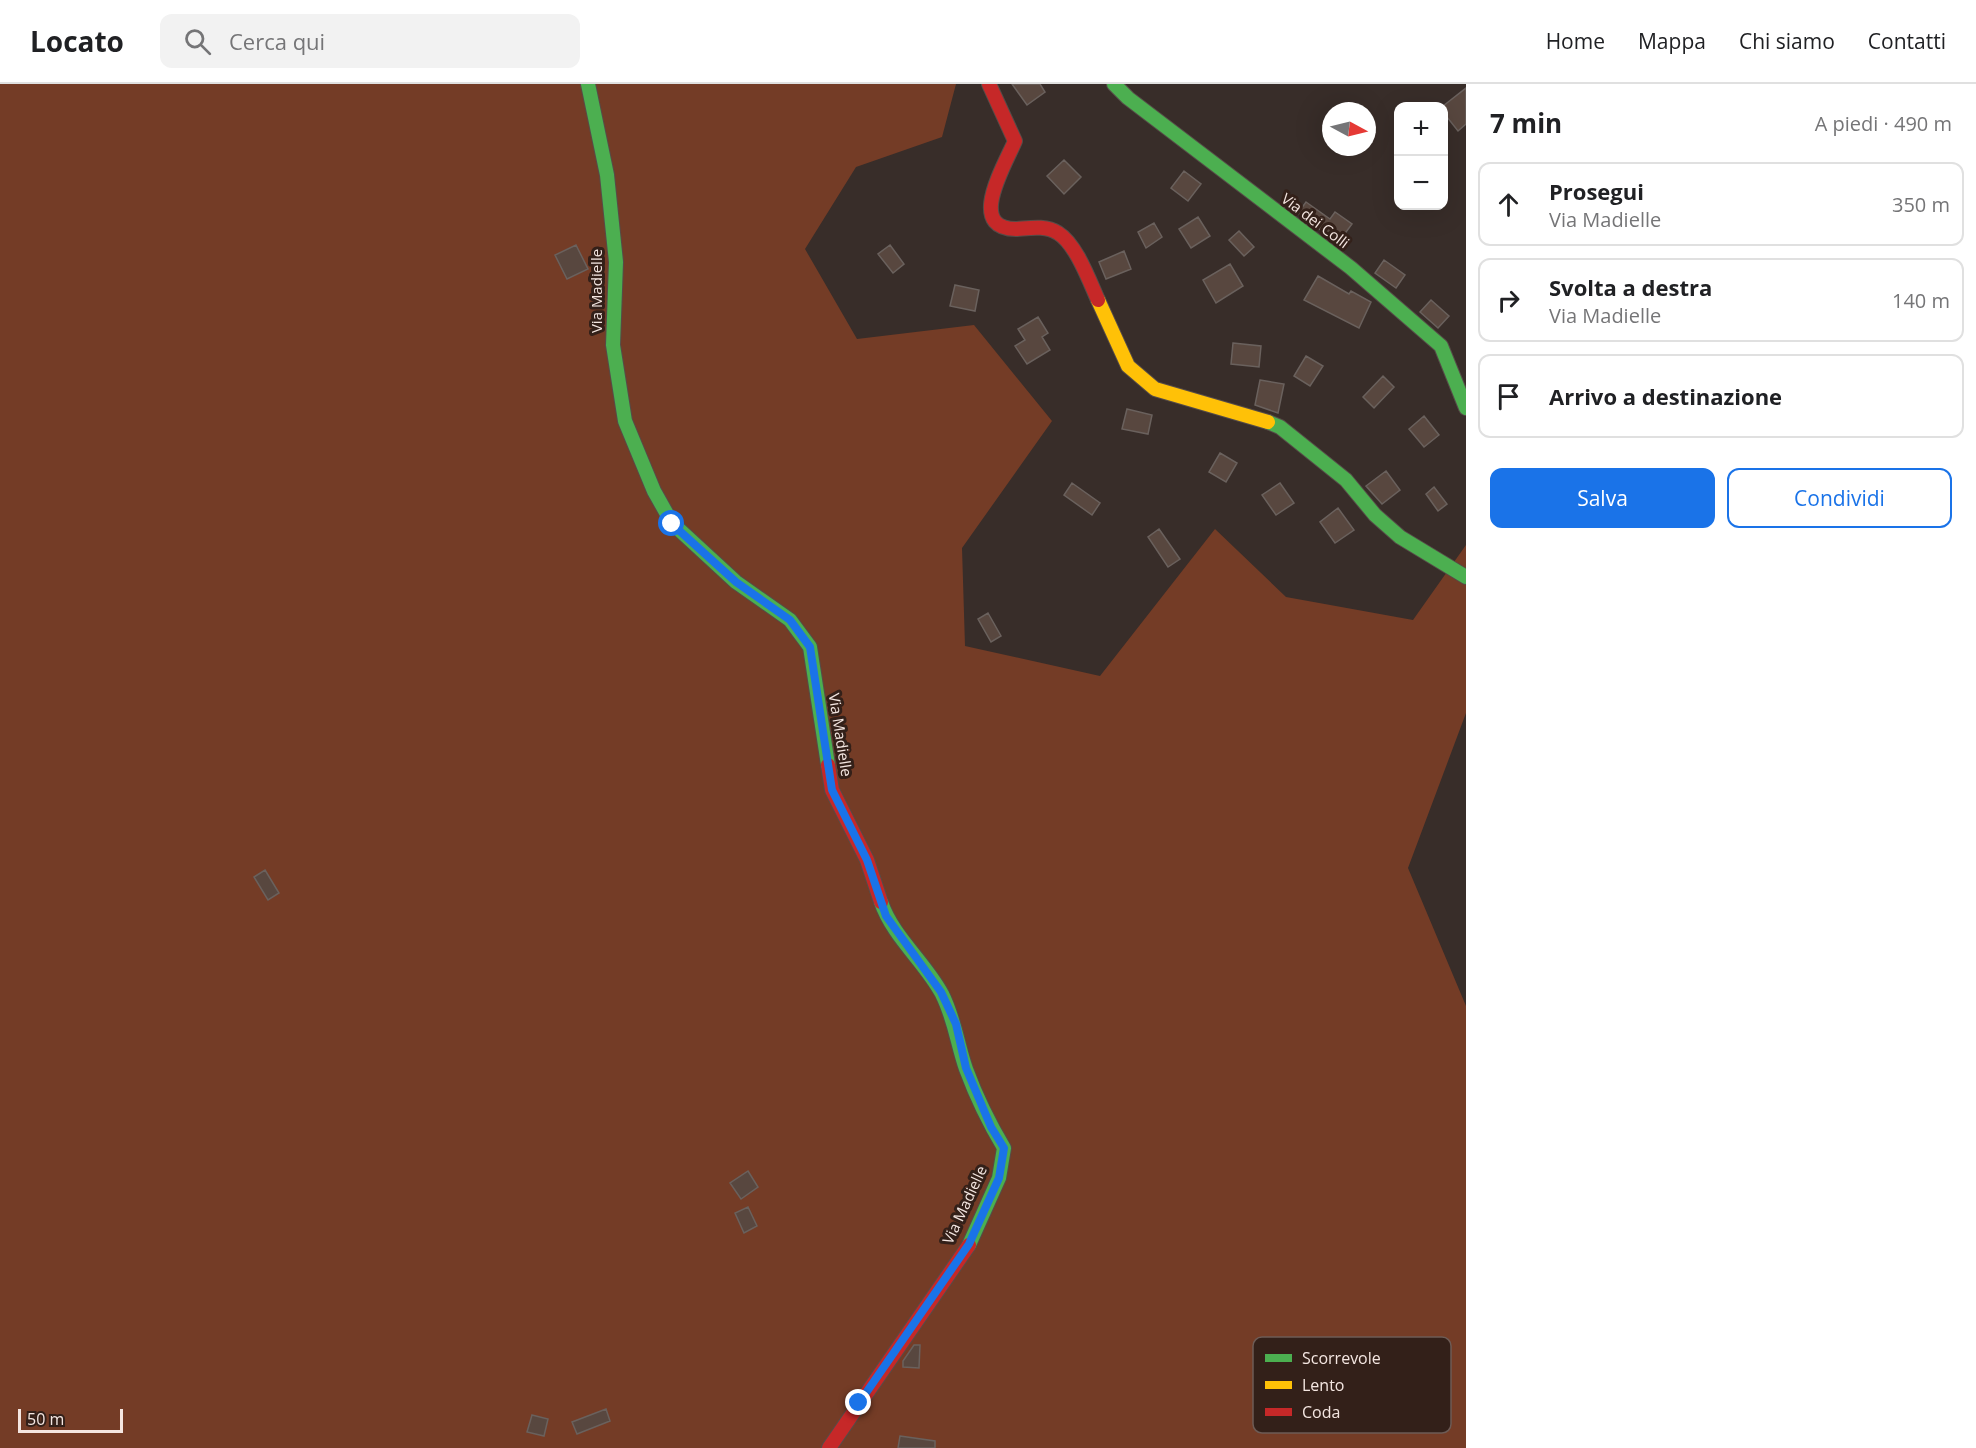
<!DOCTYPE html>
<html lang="it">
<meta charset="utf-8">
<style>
:root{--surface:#fff;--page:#f2f2f2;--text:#202124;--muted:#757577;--line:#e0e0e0;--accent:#1a73e8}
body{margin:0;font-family:"Open Sans",sans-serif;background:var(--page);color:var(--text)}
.controls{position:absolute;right:18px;top:18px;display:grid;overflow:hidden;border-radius:12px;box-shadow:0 6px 24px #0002}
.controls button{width:54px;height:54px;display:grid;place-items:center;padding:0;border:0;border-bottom:2px solid var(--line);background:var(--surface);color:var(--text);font:30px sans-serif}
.compass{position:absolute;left:1322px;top:18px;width:54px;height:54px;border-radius:50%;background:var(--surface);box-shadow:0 6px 24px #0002;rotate:97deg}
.scale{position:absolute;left:18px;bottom:15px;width:105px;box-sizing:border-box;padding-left:6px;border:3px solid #f4e6e1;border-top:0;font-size:16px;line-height:21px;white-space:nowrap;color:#f4e6e1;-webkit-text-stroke:4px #332019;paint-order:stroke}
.stop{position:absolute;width:18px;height:18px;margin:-14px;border:4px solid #1a73e8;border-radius:50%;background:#fff}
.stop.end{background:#1a73e8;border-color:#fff;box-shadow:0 2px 6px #0008}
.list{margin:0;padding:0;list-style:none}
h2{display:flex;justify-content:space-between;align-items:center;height:78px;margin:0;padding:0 24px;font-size:26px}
h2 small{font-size:20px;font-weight:400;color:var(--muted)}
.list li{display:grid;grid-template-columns:39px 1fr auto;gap:18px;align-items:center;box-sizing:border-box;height:84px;margin:0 12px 12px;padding:0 12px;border:2px solid var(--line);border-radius:12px}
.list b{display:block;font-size:22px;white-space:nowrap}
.list p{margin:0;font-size:20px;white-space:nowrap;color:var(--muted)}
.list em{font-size:20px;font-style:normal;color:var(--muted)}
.actions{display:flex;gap:12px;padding:18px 24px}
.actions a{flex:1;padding:14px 0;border:2px solid var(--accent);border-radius:12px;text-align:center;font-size:21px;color:var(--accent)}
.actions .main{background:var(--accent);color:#fff}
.icon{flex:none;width:33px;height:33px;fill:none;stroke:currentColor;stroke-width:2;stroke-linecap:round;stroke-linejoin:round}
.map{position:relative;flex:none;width:1466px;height:1364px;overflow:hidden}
header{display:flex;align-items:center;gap:36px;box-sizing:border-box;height:84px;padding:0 30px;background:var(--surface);border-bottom:2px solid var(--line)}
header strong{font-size:28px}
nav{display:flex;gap:33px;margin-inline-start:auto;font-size:21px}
.search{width:420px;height:54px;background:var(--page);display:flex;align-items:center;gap:15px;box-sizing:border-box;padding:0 21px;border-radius:12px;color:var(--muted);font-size:22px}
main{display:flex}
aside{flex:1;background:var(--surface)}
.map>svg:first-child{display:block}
.green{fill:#743c26}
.building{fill:#58473f;stroke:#6a615d;stroke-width:1.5}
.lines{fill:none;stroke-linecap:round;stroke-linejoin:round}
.fast-casing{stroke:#564c48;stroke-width:16}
.slow-casing{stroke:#564c48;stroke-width:16}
.jam-casing{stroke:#564c48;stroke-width:16}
.fast{stroke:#4caf50;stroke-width:14}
.slow{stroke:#ffc107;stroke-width:14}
.jam{stroke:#c62828;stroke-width:14}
.route{stroke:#1a73e8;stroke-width:8}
.labels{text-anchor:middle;stroke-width:6;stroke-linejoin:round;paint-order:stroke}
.street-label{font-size:15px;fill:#f4e6e1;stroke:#332019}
.key{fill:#332019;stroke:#6d5b55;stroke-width:1.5}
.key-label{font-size:16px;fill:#f4e6e1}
</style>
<header>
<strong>Locato</strong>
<div class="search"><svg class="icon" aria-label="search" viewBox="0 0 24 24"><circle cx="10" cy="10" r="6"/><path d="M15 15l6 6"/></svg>Cerca qui</div>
<nav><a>Home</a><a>Mappa</a><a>Chi siamo</a><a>Contatti</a></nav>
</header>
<main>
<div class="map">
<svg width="1466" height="1364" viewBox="0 0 1466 1364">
<rect width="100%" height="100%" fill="#382d29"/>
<path class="green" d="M 0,0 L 956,0 L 942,53 L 856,83 L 805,165 L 857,255 L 974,241 L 1052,337 L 962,464 L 965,562 L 1100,592 L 1215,445 L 1286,513 L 1413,536 L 1466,461 L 1466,629 L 1408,784 L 1466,922 L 1466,1364 L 0,1364 Z"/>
<path class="building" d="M 1012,0 L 1040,0 L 1045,8 L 1027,21 Z
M 1466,4 L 1466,40 L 1458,47 L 1443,28 L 1443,22 Z
M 1064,76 L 1081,93 L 1064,110 L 1047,92 Z
M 1184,87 L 1201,100 L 1188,117 L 1171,104 Z
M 1306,118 L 1330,135 L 1335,128 L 1352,140 L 1338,159 L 1298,129 Z
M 1198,133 L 1210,152 L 1191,164 L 1179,145 Z
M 1154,139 L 1162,153 L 1146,164 L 1138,148 Z
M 1239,147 L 1254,163 L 1244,172 L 1229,156 Z
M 576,161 L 588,185 L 567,195 L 555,171 Z
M 890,161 L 904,180 L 893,189 L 878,170 Z
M 1124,167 L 1131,185 L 1106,195 L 1099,178 Z
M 1384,176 L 1405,191 L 1396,204 L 1375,189 Z
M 1230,180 L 1243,202 L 1216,219 L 1203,196 Z
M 1318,192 L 1349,210 L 1351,207 L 1371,218 L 1359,244 L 1304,216 Z
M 955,201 L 979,206 L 975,227 L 950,222 Z
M 1431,216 L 1449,232 L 1438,244 L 1420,228 Z
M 1038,233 L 1048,249 L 1042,253 L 1050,266 L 1027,280 L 1015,262 L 1025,256 L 1018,245 Z
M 1233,259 L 1261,262 L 1259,283 L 1231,280 Z
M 1306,272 L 1323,282 L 1310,302 L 1294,292 Z
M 1383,292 L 1394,303 L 1374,324 L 1363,313 Z
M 1260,296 L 1284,300 L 1278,329 L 1255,321 Z
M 1127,325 L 1152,331 L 1148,350 L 1122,345 Z
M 1424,332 L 1439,351 L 1424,363 L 1409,345 Z
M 1220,369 L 1237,379 L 1226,398 L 1209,388 Z
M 1386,387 L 1400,406 L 1382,420 L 1366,402 Z
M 1072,399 L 1100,419 L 1092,431 L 1064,411 Z
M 1280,399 L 1294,419 L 1276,431 L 1262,411 Z
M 1434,403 L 1447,420 L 1438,427 L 1426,410 Z
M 1338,424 L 1354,446 L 1335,459 L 1320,438 Z
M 1159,445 L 1180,475 L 1168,483 L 1148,453 Z
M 988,529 L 1001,552 L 991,558 L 978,535 Z
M 265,786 L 279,809 L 268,816 L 254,793 Z
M 748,1087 L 758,1103 L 741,1115 L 730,1099 Z
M 748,1123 L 757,1142 L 744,1149 L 735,1129 Z
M 914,1261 L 920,1261 L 919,1284 L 903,1283 L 903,1277 Z
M 606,1325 L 610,1337 L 577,1350 L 572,1338 Z
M 532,1331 L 548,1335 L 544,1352 L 527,1348 Z
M 900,1352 L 935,1357 L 935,1364 L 898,1364 Z"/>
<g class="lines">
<g class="fast-casing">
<path id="fast" d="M 588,0 L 607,91 L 616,178 L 613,261 L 625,337 L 654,407 L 672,439 L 736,498 L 790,536 L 810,563 L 828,681
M 1114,0 L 1128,14 L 1351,184 L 1441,262 L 1466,324
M 1268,338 L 1280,343 L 1346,396 L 1375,431 L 1400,453 L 1466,493
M 881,818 C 893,853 925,878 942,910 C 955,936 957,959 966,985 C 976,1012 989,1039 1004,1064 L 999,1094 L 969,1161"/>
</g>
<g class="slow-casing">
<path id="slow" d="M 1098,216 L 1128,282 L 1155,305 L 1268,338"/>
</g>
<g class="jam-casing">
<path id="jam" d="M 989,0 L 1015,57 C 1005,81 965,146 1017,145 C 1030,144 1046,141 1058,149 C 1076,160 1089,196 1098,216
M 828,681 L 832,706 L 867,776 L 881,818
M 829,1364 L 969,1161"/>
</g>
<use href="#fast" class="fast"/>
<use href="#slow" class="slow"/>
<use href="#jam" class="jam"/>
</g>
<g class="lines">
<path class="route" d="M 672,440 L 736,498 L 790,536 L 810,563 L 832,706 L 867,776 L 886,832 L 941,908 L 956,940 L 966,984 L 991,1043 L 1004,1064 L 999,1094 L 969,1160 L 859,1319"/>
</g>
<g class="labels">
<g class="street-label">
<text transform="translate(1315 137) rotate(37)" y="5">Via dei Colli</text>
<text transform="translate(597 207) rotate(-90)" y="5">Via Madielle</text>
<text transform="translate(840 651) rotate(81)" y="5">Via Madielle</text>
<text transform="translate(965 1121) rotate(-65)" y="5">Via Madielle</text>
</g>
</g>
<rect x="1253" y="1253" width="198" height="96" rx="9" class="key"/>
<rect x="1265" y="1270" width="27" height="8" fill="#4caf50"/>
<rect x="1265" y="1297" width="27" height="8" fill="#ffc107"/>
<rect x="1265" y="1324" width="27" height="8" fill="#c62828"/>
<g class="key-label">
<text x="1302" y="1280">Scorrevole</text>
<text x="1302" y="1307">Lento</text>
<text x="1302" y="1334">Coda</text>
</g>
</svg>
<div class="controls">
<button>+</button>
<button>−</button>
</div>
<svg class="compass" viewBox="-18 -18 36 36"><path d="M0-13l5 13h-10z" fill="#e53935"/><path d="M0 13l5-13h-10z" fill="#757577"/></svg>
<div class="scale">50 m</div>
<div class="stop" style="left:672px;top:440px"></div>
<div class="stop end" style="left:859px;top:1319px"></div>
</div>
<aside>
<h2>7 min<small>A piedi · 490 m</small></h2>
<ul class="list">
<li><svg class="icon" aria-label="ahead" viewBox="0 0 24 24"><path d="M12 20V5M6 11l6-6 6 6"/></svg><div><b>Prosegui</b><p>Via Madielle</p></div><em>350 m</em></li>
<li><svg class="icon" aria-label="right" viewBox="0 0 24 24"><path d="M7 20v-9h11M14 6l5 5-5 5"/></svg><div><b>Svolta a destra</b><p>Via Madielle</p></div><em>140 m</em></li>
<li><svg class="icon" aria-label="arrive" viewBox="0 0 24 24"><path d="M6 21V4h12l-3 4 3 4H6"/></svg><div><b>Arrivo a destinazione</b></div></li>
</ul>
<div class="actions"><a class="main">Salva</a><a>Condividi</a></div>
</aside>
</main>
